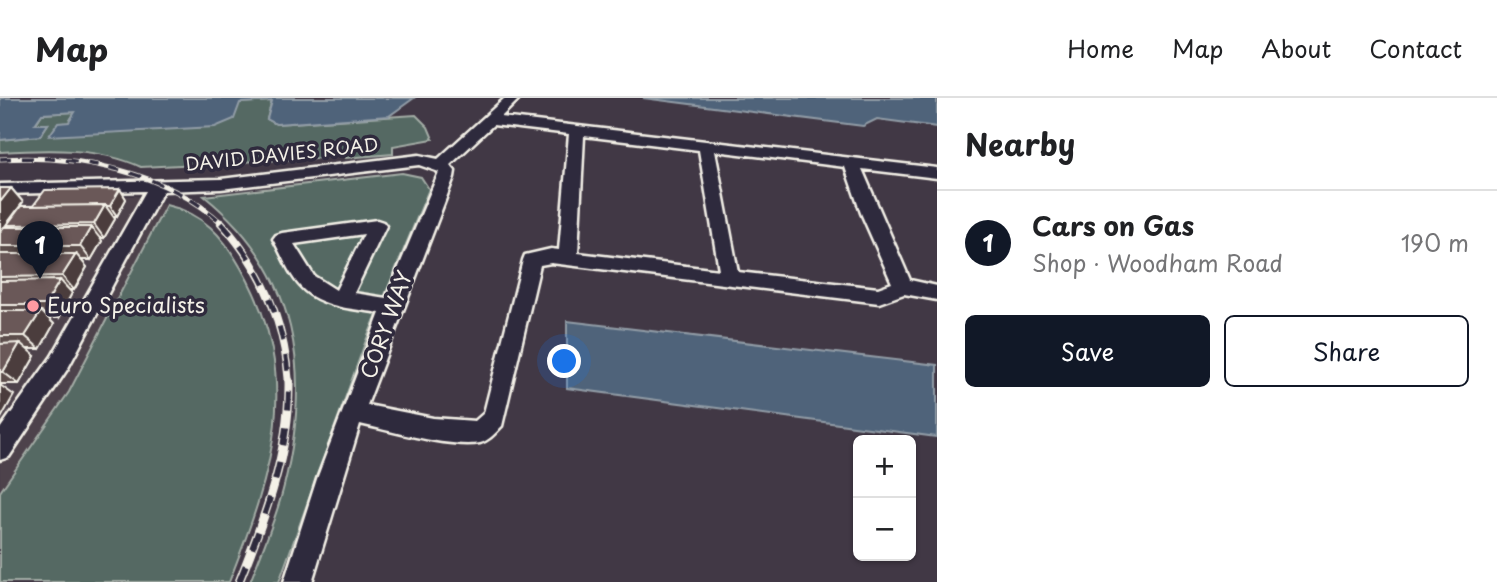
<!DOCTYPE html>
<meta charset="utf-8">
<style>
:root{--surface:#fff;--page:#f6f6f6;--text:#202124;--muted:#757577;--line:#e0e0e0;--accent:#111827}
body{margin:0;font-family:"Playpen Sans",sans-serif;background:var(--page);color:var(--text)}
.controls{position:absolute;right:21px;bottom:21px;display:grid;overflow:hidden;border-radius:10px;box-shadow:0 2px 5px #0004}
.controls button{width:63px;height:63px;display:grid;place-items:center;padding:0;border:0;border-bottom:2px solid var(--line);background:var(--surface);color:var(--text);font:35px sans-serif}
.you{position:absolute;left:565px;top:264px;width:24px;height:24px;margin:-18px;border:5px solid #fff;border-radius:50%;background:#1a73e8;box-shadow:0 0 0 10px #1a73e833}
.badge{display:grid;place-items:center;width:46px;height:46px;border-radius:50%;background:var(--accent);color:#fff;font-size:23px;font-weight:700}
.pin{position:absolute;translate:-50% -58px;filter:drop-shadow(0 2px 4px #0008)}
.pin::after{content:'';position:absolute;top:37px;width:24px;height:21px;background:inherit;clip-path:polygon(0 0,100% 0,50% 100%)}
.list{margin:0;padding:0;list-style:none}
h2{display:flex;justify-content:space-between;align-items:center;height:91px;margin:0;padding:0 28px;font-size:30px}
h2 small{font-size:23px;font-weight:400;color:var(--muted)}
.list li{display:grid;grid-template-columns:46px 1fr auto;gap:21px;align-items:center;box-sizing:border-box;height:105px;padding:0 28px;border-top:2px solid var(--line)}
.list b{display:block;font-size:26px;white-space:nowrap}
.list p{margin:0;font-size:23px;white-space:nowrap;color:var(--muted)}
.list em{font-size:23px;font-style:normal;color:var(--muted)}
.actions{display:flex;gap:14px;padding:21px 28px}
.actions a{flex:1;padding:16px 0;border:2px solid var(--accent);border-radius:10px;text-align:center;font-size:24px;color:var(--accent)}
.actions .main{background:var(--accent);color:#fff}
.map{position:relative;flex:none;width:937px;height:484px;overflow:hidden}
header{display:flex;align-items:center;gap:42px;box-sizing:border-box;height:98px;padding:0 35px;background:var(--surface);border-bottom:2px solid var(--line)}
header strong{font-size:33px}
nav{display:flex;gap:38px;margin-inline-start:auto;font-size:24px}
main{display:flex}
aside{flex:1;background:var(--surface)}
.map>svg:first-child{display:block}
.built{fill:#4e424b}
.green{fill:#546964;stroke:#a4ada6;stroke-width:2}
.water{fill:#4f637a;stroke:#919ca6;stroke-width:2}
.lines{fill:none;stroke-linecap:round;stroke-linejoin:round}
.minor-casing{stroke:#f4f1e8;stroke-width:5}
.minor{fill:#2f2a3d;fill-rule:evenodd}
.rail-far2-casing{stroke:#f4f1e8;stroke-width:5}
.rail-far1-casing{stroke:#f4f1e8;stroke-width:8}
.rail-casing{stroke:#f4f1e8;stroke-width:9}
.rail-far2{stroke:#2f2a3d;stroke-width:3.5;stroke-dasharray:11;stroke-linecap:butt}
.rail-far1{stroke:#2f2a3d;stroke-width:5;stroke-dasharray:15;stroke-linecap:butt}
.rail{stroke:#2f2a3d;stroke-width:6;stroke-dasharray:18;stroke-linecap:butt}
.wall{fill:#5c4d4c;stroke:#f4f1e8;stroke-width:2}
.shaded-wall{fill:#4b3e3e;stroke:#f4f1e8;stroke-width:2}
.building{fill:#6b5958;stroke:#f4f1e8;stroke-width:2}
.poi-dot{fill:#ff9aa2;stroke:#2f2a3d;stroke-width:2.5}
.labels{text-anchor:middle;stroke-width:7;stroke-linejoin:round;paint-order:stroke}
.far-street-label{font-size:18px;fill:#f4f1e8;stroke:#2f2a3d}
.poi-label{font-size:21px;fill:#f4f1e8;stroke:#2f2a3d;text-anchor:start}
.street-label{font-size:21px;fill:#f4f1e8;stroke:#2f2a3d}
</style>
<header>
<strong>Map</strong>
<nav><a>Home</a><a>Map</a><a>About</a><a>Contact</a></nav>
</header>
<main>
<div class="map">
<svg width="937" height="484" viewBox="0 0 937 484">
<rect width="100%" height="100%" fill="#413845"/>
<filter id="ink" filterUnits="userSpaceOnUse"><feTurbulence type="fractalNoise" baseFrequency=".0143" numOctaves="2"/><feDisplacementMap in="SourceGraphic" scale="14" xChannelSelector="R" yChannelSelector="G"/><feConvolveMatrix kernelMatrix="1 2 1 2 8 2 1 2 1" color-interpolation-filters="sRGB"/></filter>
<g filter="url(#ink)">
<path class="built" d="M 20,98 L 136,98 L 166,107 L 69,294 L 0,394 L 0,99 Z"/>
<path class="green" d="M 272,3 L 267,21 L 276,26 L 416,17 L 428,29 L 433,41 L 393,48 L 393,56 L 346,60 L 345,55 L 321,60 L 141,69 C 97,49 47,51 0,54 L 0,42 L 40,38 L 48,26 L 35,27 L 42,16 L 75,14 L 69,24 L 50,37 L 239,5 Z
M 402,75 L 421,79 L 429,91 L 365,245 L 279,484 L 250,484 C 262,453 276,421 284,388 C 312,275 299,174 204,98 Z
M 166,107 C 203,115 223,138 241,170 C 304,280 272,375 229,484 L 0,484 L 0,394 L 69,294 Z"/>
<path class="water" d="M 0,0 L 414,0 L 389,18 L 276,26 L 267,21 L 272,3 L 240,5 L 234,21 L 215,29 L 49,38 L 58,25 L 69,24 L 75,14 L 42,16 L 35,26 L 48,26 L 40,38 L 0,42 Z
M 643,0 L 937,0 L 937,29 L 877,21 L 863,28 Z
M 567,223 L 937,267 L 937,339 L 567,290 Z"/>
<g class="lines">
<g class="minor-casing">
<path id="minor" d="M 505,0 L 520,0 L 501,19 L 937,70 L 937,80 L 862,71 L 910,182 L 937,188 L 937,202 L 904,196 L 879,205 L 551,165 L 540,167 L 502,328 C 496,334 489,343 480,345 C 450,350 391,333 360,326 L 312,484 L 284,484 L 317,381 L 380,215 C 357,211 324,210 305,193 C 290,180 283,158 273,141 L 276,137 L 282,135 L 377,122 L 383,124 L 386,128 L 354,195 L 386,200 L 439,74 L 419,67 L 221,91 L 163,93 L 68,270 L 9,359 L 0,362 L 0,331 L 52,258 L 146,93 L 0,96 L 0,86 L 221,81 L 419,57 L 438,61 ZM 493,27 L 569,36 L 559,152 L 551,151 L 525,157 L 523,162 L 484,315 L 475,323 L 433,320 L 367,307 L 454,79 L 455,73 L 450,67 ZM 584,38 L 699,52 L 719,172 L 578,155 ZM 715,53 L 845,69 L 861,115 L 892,185 L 878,190 L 738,174 ZM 364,136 L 336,192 L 314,178 L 294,146 Z"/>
</g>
<use href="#minor" class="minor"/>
<g class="rail-far2-casing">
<path id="rail-far2" d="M 0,61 C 77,56 165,73 223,126"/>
</g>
<g class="rail-far1-casing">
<path id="rail-far1" d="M 221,125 C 263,170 284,223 289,285"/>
</g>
<g class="rail-casing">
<path id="rail" d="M 239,484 C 265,419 290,354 289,283"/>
</g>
<use href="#rail-far2" class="rail-far2"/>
<use href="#rail-far1" class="rail-far1"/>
<use href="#rail" class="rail"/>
</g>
<path class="wall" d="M 0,90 L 11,90 L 23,104 L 4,129 L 9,129 L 7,127 L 33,108 L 120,91 L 126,101 L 117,118 L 113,118 L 115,121 L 104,140 L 100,140 L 102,143 L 91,162 L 81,162 L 87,169 L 74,192 L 69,192 L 72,195 L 59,220 L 48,220 L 54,226 L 40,251 L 26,251 L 35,258 L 19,286 L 0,286 Z"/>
<path class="shaded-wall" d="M 11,90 L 23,104 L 0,135 L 0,104 Z
M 120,91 L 126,101 L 117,118 L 110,108 Z
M 105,107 L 115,121 L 104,140 L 94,126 Z
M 91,129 L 102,143 L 91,162 L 80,148 Z
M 76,156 L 87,169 L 74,192 L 62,178 Z
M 60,182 L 72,195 L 59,220 L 45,207 Z
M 41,213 L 54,226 L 40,251 L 25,238 Z
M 20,245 L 35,258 L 19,286 L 3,274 Z
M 0,287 L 14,297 L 0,322 Z"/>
<path class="building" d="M 0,90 L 11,90 L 0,104 Z
M 120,91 L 110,108 L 104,108 L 105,107 L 33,108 L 45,92 Z
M 105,107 L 94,126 L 7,127 L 21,108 Z
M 4,129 L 91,129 L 80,148 L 0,148 L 0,134 Z
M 0,156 L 76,156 L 62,178 L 0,179 Z
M 60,182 L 45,207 L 0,207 L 0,183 Z
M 0,213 L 41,213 L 25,238 L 0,238 Z
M 20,245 L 3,274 L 0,274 L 0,246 Z"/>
</g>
<circle class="poi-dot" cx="33" cy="208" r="7"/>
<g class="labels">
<g class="far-street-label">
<text transform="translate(282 57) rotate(-6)" y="6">DAVID DAVIES ROAD</text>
</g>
<g class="poi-label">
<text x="47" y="215">Euro Specialists</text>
</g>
<g class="street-label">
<text transform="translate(387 227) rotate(-70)" y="7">CORY WAY</text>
</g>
</g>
</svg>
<div class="controls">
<button>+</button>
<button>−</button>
</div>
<div class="you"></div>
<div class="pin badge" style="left:40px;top:181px">1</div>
</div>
<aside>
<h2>Nearby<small></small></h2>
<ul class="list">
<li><span class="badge">1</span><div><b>Cars on Gas</b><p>Shop · Woodham Road</p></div><em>190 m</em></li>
</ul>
<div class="actions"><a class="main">Save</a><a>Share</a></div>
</aside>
</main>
